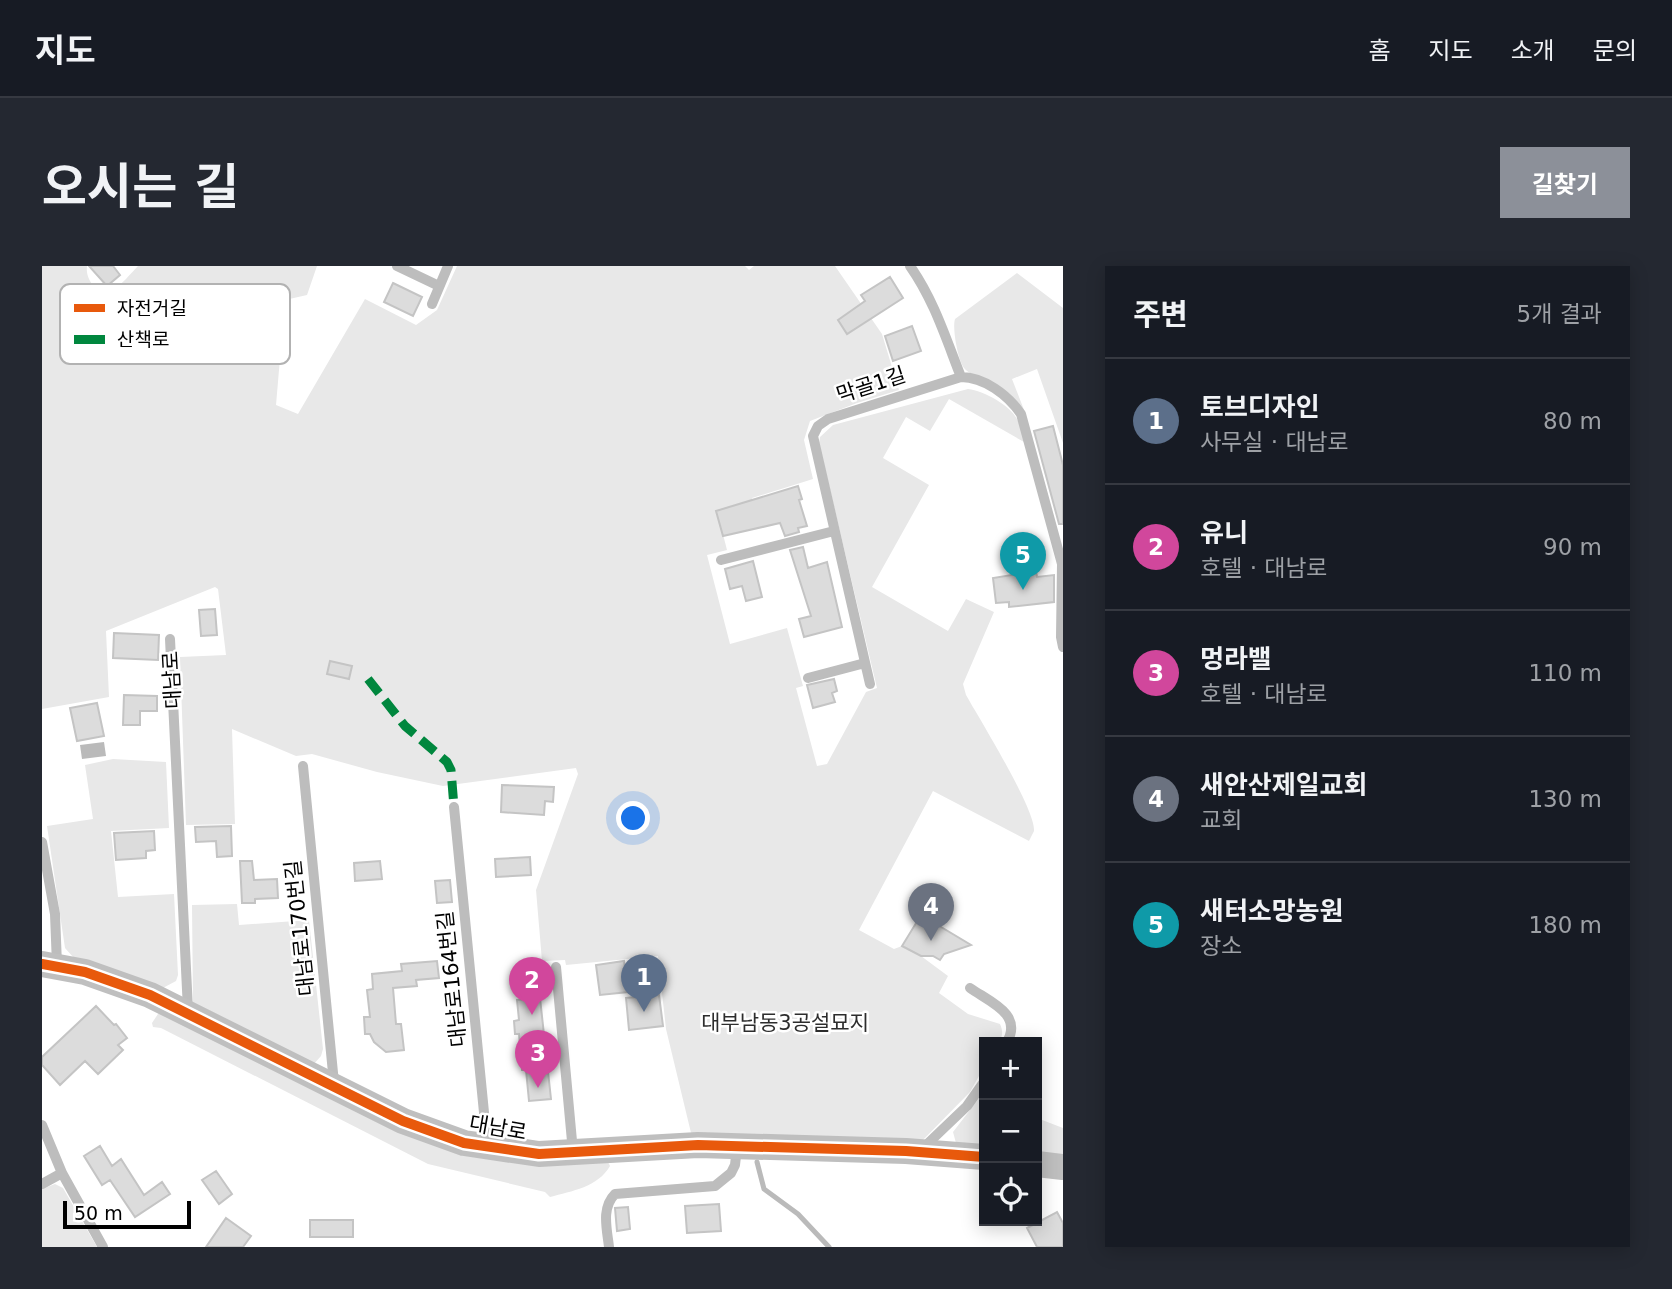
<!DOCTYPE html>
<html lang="ko">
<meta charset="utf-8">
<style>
:root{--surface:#171b24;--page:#242831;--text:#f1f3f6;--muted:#9ea1a6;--line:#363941;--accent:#8c9099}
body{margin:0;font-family:"DejaVu Sans","Noto Sans KR",sans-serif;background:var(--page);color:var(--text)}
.controls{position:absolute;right:21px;bottom:21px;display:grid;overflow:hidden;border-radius:0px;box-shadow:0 4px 18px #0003}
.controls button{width:63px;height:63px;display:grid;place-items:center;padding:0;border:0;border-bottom:2px solid var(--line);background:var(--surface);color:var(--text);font:35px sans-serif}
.scale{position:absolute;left:21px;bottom:18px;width:128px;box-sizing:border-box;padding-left:7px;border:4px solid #000;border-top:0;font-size:19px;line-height:24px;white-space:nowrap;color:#000;-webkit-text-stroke:5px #fff;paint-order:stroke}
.you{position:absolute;left:592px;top:553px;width:24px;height:24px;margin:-18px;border:5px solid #fff;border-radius:50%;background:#1a73e8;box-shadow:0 0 0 10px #1a73e833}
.badge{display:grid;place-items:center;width:46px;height:46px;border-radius:50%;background:var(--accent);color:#fff;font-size:23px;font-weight:700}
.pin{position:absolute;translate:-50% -58px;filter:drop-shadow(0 2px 4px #0008)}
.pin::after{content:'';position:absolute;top:37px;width:24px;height:21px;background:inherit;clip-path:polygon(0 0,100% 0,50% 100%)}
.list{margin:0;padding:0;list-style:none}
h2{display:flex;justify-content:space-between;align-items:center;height:91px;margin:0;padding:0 28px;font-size:30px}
h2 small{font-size:23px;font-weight:400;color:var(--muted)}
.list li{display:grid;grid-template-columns:46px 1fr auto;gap:21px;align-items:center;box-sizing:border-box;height:126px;padding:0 28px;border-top:2px solid var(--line)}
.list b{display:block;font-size:26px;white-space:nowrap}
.list p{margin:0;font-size:23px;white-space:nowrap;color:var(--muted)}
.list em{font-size:23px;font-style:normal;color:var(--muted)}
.icon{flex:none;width:38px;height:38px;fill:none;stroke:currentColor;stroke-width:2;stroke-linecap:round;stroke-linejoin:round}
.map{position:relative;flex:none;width:1021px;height:981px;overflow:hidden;border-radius:0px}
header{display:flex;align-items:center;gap:42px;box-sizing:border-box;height:98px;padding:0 35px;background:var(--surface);border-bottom:2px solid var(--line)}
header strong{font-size:33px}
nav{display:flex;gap:38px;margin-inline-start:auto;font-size:24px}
.intro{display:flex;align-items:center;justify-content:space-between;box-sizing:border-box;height:168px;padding:0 42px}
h1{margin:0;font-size:49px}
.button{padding:18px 32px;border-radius:0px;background:var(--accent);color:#fff;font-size:24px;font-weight:700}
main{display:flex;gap:42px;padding:0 42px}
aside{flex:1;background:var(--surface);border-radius:0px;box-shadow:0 4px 18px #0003}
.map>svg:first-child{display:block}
.green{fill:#e8e8e8}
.water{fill:#bababa}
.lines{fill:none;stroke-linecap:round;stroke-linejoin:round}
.stream{stroke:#bababa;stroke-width:5}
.building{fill:#dcdcdc;stroke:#c4c4c4;stroke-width:2}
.lane{stroke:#bdbdbd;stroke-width:10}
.secondary{stroke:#bfbfbf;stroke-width:26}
.quiet{stroke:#00873e;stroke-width:9;stroke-dasharray:18 9;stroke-linecap:butt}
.cycleway-casing{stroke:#fff;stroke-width:15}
.cycleway{stroke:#e8590c;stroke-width:10}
.labels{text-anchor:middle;stroke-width:5;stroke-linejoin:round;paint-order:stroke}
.street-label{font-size:21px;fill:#000;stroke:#fff}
.park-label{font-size:21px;fill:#2d2d2d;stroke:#fff}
.key{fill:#fff;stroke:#b2b2b2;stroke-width:2}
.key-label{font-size:19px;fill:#000}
</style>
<header>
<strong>지도</strong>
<nav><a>홈</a><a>지도</a><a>소개</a><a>문의</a></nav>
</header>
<div class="intro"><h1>오시는 길</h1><a class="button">길찾기</a></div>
<main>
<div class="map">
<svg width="1021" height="981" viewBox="0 0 1021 981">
<rect width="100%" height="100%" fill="#fff"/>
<path class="green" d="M 0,0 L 45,0 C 43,13 55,30 70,24 C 79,20 89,7 96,0 L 275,0 L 265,29 L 243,34 L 234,139 L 256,148 L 323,33 L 374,59 L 395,44 L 415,0 L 703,0 L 707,4 L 712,0 L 793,0 L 840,68 L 857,124 L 815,137 L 768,155 L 762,174 L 771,213 L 710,232 L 711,235 L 675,245 L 685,284 L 665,289 L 688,378 L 745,362 L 761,420 L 754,422 L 775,500 L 785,498 L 824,426 L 835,422 L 777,177 L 778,171 L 791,159 L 926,123 C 942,125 968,139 975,153 C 979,160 980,169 982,176 L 907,133 L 888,165 L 864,151 L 841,192 L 887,219 L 830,321 L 906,365 L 924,333 L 952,346 L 921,418 L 924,429 C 937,452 994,544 992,565 C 991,567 988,573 987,575 L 891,525 L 817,664 L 852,683 L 860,680 L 879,690 L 906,710 L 897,727 L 926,748 L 958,758 C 961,765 961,769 957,776 L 942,776 L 942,801 L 928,826 L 878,877 L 650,871 L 624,763 L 616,690 L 524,699 L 523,694 L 500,695 L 494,624 L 536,508 L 534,502 L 401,520 L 335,506 L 270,488 L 254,490 L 190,463 L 193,558 L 144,559 L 138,391 L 184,389 L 176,323 L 173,321 L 64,365 L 67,431 L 0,443 Z
M 975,7 L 1021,42 L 1021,177 L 995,103 L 970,113 L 984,149 C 974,136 961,124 946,116 C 939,111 926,108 922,102 C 916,94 910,62 913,53 Z
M 71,493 L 124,496 L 127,562 L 69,565 L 76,631 L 132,628 L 136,709 L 134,715 L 119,723 L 31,691 L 23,682 L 5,560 L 51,553 L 43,499 Z
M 195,638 L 197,659 L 267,654 L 281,783 L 279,790 L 271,799 L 151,738 L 150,639 Z
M 121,746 L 358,863 L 566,896 L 568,900 C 556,921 530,925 508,931 L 503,926 L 386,898 L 119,762 L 111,761 L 110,757 L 116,748 Z
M 938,831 L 942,832 L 942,882 L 914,877 L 911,866 Z
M 995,852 L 1021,862 L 1021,892 L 995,888 Z
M 13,918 L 21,922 L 55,981 L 0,981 L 0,923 Z"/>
<path class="water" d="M 62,476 L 64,490 L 40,493 L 38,479 Z"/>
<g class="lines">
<path class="stream" d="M 715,896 L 722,923 L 756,948 L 787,981"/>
</g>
<path class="building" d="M 47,0 L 71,0 L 78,9 L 65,20 Z
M 848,11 L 861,32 L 805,68 L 796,54 L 823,35 L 819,29 Z
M 351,17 L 380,31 L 371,50 L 342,36 Z
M 870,60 L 879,85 L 851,95 L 843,70 Z
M 1011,160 L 1021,199 L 1021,258 L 1017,258 L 992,165 Z
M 756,220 L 760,233 L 757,234 L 765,260 L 756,262 L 757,266 L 743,270 L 738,257 L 681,270 L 674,245 Z
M 761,281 L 766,302 L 785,296 L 800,361 L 762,371 L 757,353 L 769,350 L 748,284 Z
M 711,295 L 720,331 L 704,335 L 700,320 L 688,323 L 683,303 Z
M 994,305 L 995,311 L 1012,309 L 1012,336 L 967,341 L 967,336 L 954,337 L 951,312 Z
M 173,343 L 175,369 L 159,370 L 157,344 Z
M 72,367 L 117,369 L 116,394 L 71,392 Z
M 288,395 L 310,400 L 307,413 L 285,408 Z
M 792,413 L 795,425 L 790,427 L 793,436 L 771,442 L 765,419 Z
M 82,429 L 115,430 L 115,445 L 98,445 L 98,459 L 81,459 Z
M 55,437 L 62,470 L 35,475 L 28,442 Z
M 460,519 L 512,521 L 511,536 L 503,535 L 502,549 L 459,546 Z
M 189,560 L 190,590 L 175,591 L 174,575 L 154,576 L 153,561 Z
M 112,565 L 113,584 L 104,585 L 104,592 L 74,594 L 72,567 Z
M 488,591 L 489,609 L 454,611 L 453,593 Z
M 198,595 L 210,595 L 212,614 L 235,613 L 236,632 L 213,633 L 213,637 L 200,637 Z
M 338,595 L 340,613 L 313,615 L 312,597 Z
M 408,614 L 410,636 L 395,637 L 393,615 Z
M 879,649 L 929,679 L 902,688 L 898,694 L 891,690 L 879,690 L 860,680 Z
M 395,695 L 397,712 L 374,714 L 375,720 L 351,722 L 354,758 L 359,758 L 362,784 L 344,786 L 332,776 L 328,768 L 323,768 L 322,751 L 328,751 L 325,724 L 331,723 L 330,708 L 360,705 L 359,698 Z
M 582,695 L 586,726 L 558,729 L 554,699 Z
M 617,729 L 621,760 L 587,764 L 584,732 Z
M 498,732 L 509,833 L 487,835 L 484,804 L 480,804 L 477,768 L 473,768 L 472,755 L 477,754 L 475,734 Z
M 54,740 L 72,759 L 74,758 L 85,772 L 76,779 L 81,784 L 56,808 L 43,795 L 18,819 L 0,799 L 0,791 Z
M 58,880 L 70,900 L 79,893 L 102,929 L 120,916 L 128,928 L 93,951 L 68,914 L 60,919 L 42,890 Z
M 174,905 L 190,928 L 177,938 L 160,914 Z
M 677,938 L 679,965 L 645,967 L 643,940 Z
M 586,941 L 588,963 L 575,965 L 573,942 Z
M 1015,946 L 1021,957 L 1021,981 L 995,981 L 985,962 Z
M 184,952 L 209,970 L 201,981 L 164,981 Z
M 268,954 L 311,954 L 311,971 L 268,971 Z"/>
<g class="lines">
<path class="lane" d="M 355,0 L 397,20
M 868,0 C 892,34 904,73 919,111
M 390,38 L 406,0
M 679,294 L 792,265
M 128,373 L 146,744
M 766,412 L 823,397
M 828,418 L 771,170 L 776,160 L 786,153 L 919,111 C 942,111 966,129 979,148 L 1020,298 L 1019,371 L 1021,381
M 261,500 L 292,817
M 412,541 L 445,877
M 0,576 L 13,648 L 15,699
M 514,701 L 531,886
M 928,722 C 948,736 981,748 965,776
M 0,859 L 20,907 L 61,981
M 880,883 L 925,840 L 942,816
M 0,918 L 20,907
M 567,981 C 565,963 559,942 573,928 L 673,920 L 689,907 L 693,899 L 695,881"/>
<path class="secondary" d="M 0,698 L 43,706 L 108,729 L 361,855 L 422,877 L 497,888 L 656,879 L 864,885 L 942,891
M 995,898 L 1021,901"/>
<path class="quiet" d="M 326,413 L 363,460 L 405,496 L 409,504 L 412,541"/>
<g class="cycleway-casing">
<path id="cycleway" d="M 0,698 L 43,706 L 108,729 L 361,855 L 422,877 L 497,888 L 656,879 L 864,885 L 942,891"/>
</g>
<use href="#cycleway" class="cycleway"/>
</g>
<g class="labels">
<g class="street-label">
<text transform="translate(829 119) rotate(-18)" y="7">막골1길</text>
<text transform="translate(130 414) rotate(-93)" y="7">대남로</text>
<text transform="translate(258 662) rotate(-96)" y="7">대남로170번길</text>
<text transform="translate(410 713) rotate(-96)" y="7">대남로164번길</text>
<text transform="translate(456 862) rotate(10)" y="7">대남로</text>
</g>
<g class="park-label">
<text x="743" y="764">대부남동3공설묘지</text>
</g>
</g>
<rect x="18" y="18" width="230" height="80" rx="10" class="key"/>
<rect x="32" y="38" width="31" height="8" fill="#e8590c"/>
<rect x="32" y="69" width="31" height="9" fill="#00873e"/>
<g class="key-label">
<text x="75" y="49">자전거길</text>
<text x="75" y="80">산책로</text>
</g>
</svg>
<div class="controls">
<button>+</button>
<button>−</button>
<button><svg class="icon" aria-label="locate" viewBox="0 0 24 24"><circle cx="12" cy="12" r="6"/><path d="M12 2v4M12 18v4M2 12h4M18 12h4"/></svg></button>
</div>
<div class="scale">50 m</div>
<div class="you"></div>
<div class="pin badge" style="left:602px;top:746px;background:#5c6f8a">1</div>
<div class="pin badge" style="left:490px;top:749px;background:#d1479c">2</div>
<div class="pin badge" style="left:496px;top:822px;background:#d1479c">3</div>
<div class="pin badge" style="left:889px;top:675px;background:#6b7280">4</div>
<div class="pin badge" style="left:981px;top:324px;background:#0f9aa8">5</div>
</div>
<aside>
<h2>주변<small>5개 결과</small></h2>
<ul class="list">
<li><span class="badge" style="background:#5c6f8a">1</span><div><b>토브디자인</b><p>사무실 · 대남로</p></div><em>80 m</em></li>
<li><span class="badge" style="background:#d1479c">2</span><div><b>유니</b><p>호텔 · 대남로</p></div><em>90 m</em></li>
<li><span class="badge" style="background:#d1479c">3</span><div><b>멍라밸</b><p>호텔 · 대남로</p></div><em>110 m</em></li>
<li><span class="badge" style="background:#6b7280">4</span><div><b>새안산제일교회</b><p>교회</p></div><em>130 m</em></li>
<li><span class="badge" style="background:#0f9aa8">5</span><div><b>새터소망농원</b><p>장소</p></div><em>180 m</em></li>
</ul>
</aside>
</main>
